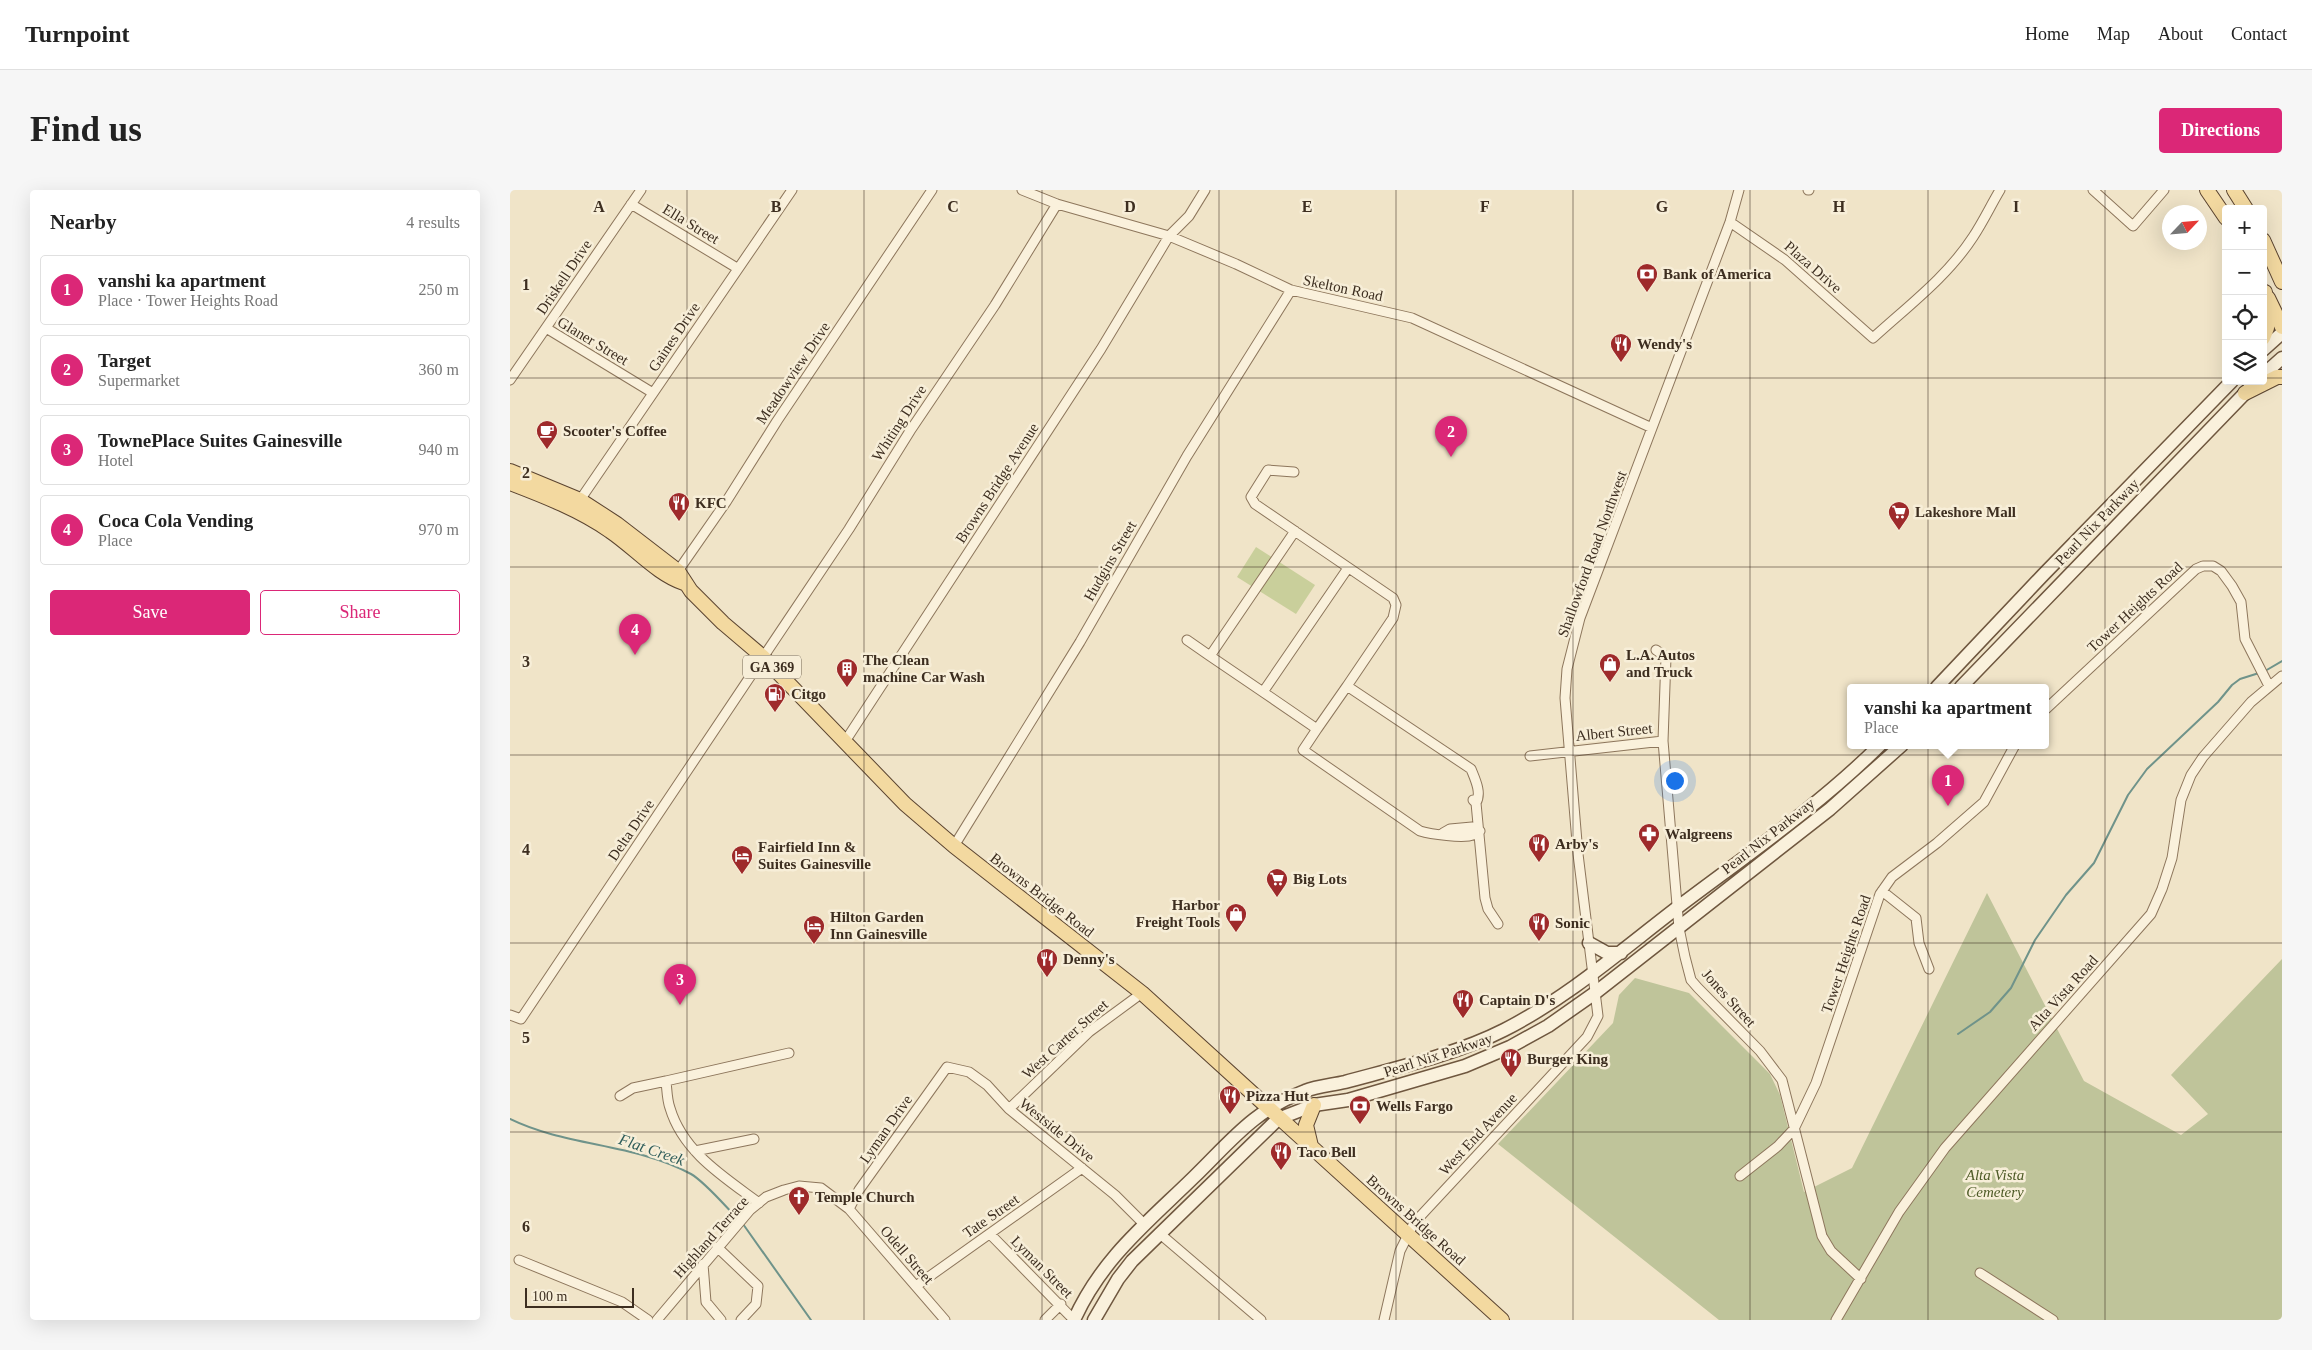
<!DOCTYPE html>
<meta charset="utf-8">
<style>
:root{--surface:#fff;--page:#f6f6f6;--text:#222;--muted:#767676;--line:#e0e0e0;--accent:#db2777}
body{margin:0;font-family:"Times New Roman",serif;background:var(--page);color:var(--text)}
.controls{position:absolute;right:15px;top:15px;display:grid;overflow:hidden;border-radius:5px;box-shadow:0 5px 20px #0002}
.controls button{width:45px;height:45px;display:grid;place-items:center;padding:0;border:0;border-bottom:1px solid var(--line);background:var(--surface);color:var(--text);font:25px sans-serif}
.compass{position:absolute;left:1652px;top:15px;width:45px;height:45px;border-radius:50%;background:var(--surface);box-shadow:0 5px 20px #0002;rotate:64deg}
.scale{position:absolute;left:15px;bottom:12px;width:109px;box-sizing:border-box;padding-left:5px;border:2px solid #3d2e20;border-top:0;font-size:14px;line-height:18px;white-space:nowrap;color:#3d2e20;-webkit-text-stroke:4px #f7eed8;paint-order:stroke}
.you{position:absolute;left:1164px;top:590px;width:18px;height:18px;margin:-12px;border:4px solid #fff;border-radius:50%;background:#1a73e8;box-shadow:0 0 0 8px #1a73e833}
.badge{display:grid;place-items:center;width:32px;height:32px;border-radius:50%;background:var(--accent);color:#fff;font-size:16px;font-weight:700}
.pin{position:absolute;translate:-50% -41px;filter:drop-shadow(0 1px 2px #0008)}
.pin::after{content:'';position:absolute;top:26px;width:18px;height:15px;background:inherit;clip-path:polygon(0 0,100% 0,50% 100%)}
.popup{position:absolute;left:1337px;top:494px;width:202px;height:65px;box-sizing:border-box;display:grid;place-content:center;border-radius:5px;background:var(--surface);filter:drop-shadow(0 1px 4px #0005);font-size:16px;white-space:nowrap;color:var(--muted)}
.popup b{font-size:19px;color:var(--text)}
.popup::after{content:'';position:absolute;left:50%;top:100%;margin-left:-10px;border:10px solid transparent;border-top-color:var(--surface)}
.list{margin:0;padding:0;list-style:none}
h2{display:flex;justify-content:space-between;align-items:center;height:65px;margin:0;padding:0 20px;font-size:21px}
h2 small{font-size:16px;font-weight:400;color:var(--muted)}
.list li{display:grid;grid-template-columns:32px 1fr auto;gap:15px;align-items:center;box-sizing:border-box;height:70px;margin:0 10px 10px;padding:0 10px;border:1px solid var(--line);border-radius:5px}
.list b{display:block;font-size:19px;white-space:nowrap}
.list p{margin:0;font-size:16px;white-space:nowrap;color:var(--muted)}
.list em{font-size:16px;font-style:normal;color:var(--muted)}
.actions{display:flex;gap:10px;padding:15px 20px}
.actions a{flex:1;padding:11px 0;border:1px solid var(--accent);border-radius:5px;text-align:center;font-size:18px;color:var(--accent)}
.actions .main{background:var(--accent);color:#fff}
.icon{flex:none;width:28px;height:28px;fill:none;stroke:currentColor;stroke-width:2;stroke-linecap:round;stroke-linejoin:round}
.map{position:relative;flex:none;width:1772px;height:1130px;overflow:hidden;border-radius:5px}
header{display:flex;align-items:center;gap:30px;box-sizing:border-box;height:70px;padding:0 25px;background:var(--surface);border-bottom:1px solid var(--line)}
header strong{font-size:24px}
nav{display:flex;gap:28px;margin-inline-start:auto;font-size:18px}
.intro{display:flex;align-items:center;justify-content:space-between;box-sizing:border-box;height:120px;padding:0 30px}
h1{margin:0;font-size:35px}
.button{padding:12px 22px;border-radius:5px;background:var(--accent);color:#fff;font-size:18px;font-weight:700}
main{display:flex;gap:30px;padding:0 30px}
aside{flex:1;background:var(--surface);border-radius:5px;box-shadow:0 5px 20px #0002}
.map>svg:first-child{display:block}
.green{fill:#c9cf9b}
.cemetery{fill:#bfc49a}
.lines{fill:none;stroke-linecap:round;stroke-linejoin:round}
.stream{stroke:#6f938a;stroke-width:2}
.street-casing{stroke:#8d765c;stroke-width:11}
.secondary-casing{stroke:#6f573f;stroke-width:15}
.primary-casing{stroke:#5b4430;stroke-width:16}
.street{stroke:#faf1dc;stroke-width:9}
.secondary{stroke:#faf1dc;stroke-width:12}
.primary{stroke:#f3d9a0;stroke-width:14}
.grid{fill:none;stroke:#3d2e20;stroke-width:1;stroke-opacity:0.55}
.labels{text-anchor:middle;stroke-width:5;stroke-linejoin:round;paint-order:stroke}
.shield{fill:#f7eed8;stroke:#756857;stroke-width:1}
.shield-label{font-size:14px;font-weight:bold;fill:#3d2e20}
.street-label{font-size:15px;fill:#3d2e20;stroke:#f7eed8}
.poi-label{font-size:15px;font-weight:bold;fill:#3d2e20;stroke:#f7eed8;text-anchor:start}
.park-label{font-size:15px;font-style:italic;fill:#4d5a26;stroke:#f7eed8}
.water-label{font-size:16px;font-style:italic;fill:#2f5d5a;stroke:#f7eed8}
.grid-label{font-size:16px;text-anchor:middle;font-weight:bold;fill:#3d2e20;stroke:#f7eed8;stroke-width:5;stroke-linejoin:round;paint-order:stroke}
</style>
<header>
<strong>Turnpoint</strong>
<nav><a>Home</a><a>Map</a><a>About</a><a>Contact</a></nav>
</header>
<div class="intro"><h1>Find us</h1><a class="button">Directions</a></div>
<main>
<aside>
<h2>Nearby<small>4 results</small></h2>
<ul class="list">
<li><span class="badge">1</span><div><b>vanshi ka apartment</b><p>Place · Tower Heights Road</p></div><em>250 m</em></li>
<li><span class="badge">2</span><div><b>Target</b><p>Supermarket</p></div><em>360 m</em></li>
<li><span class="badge">3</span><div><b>TownePlace Suites Gainesville</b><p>Hotel</p></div><em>940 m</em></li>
<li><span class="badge">4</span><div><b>Coca Cola Vending</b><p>Place</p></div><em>970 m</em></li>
</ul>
<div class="actions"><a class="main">Save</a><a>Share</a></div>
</aside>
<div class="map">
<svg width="1772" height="1130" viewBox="0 0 1772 1130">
<rect width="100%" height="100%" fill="#f0e4c8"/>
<path class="green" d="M 746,357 L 805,395 L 786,424 L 727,387 Z"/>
<path class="cemetery" d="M 1477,703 L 1574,891 L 1671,945 L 1698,924 L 1661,885 L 1772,769 L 1772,1130 L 1209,1130 L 988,954 L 1103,833 L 1109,805 L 1125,788 L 1179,803 L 1260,884 L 1270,905 L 1294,1002 L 1342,978 Z"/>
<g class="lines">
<path class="stream" d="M 1755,481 L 1772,471
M 1448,844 L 1480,822 L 1501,798 L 1525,750 L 1556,705 L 1584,673 L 1618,605 L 1637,579 L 1708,512 L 1722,495 L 1730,489 L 1749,483
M 0,929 C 57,957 124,953 181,984 C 195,992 216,1017 228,1029
M 233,1034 L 301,1130"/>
<g class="street-casing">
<path id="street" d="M 512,0 L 547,14 L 659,46 L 726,74 L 781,100 L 902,128 L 1142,238
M 1298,0 L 1299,0
M 1583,0 L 1623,36 L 1654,0
M 121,14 L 227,78
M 1220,32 L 1275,70 L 1363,148 C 1398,116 1437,87 1463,47 C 1473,32 1481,15 1490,0
M 36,138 L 143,203
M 0,190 L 131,0
M 784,282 L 758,280 L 741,307 L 745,314 L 883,408 L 886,415 L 883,428 L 837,496 L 961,579 C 965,589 972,603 966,613
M 70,310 L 282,0
M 785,341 L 700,466 L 753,502 L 838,378
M 168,381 L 216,312 L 267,231 L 422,0
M 677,450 L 700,466
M 1146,460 L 1156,467 L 1153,551 L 1169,738 L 1175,767 L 1181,790 L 1188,798 L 1250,861 L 1272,890 L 1312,1046 L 1321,1061 L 1351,1089
M 753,502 L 807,539 L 793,560 L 910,641 C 920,644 954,649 963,645 C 966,644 968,642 970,641
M 1536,519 L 1686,379 L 1693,376 L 1703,376 L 1711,381 L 1722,396 L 1731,412 L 1735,449 L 1759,496
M 807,539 L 837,496
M 334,553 L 591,159 L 659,46 L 679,26 L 695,0
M 1020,566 L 1153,551
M 963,610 L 966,613 L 975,708 L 978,719 L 988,734
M 933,643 L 940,639 L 962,637 L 967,642
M 444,656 L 570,452 L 677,266 L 781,100
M 1372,701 L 1406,728 L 1409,753 L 1419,779
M 0,825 L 11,829 L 339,339 L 400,241 L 485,115 L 547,14
M 110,906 L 123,898 L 156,891
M 499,919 L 579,842 L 632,803
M 185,961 L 244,949
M 1230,986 L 1268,956 L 1284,939 L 1306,893 L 1370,704 L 1382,687 L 1427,653 L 1474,612 L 1505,555
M 249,1013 C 214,987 173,962 160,918 C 157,910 157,900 156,891 L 279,863
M 339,1019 L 349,1000 L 437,877 L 459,882 L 477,895 L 499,919 L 605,1005 L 635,1035
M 649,1043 L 751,1130
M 480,1044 L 564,1130
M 207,1057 L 248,1096 L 246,1114 L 231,1130
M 9,1070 L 112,1112 L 138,1130
M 193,1074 L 196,1112 L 211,1130
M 1470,1083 L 1543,1130
M 406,1096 L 572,978
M 147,1130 L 240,1020 L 256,1007 L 274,1000 L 289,996 L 311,998 L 339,1019 L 435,1130
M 535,1130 L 551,1114
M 874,1130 L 890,1061 L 904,1033 L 1077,847 L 1088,826 L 1068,664 L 1055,508 L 1057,479 L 1070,428 L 1220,32 L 1229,0
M 1326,1130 L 1389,1022 L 1435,958 L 1641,724 L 1652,699 L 1662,668 L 1671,610 L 1681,585 L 1693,567 L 1741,512 L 1772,486"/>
</g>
<g class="secondary-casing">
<path id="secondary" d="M 1753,160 L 1772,143
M 1753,185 L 1772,168
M 1427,497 L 1533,385 L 1722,191
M 1451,497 L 1741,197
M 1079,753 L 1097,763 L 1111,763
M 564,1130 C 592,1068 637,1033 684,987 C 721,951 744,920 795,901 C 807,896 822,895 835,892 C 886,878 947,864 994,840 C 1059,807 1114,758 1172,714 C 1237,665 1312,613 1370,555
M 584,1130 L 608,1089 L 622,1071 L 768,929 L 804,915 L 838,910 L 955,876 L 1000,857 L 1038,836 L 1085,803 L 1320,619 L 1392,555"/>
</g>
<g class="primary-casing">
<path id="primary" d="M 1697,0 L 1716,28
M 1724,0 L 1736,19
M 1753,50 L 1772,92
M 1758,108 L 1772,137
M 1753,148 L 1757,138 L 1755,102
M 1735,203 L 1767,187 L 1772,187
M 0,281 L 70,310 L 107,334 L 168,381 L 181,401 L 213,433 L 253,467 L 395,614 L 444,656 L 632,803 L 992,1130
M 0,293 C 34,306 70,320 100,341 C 124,357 148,385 174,393
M 801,956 L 796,935 L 804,915"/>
</g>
<use href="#street" class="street"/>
<use href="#secondary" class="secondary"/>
<use href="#primary" class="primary"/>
</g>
<path class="grid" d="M 177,0 L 177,1130M 354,0 L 354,1130M 532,0 L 532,1130M 709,0 L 709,1130M 886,0 L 886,1130M 1063,0 L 1063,1130M 1240,0 L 1240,1130M 1418,0 L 1418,1130M 1595,0 L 1595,1130M 0,188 L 1716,188M 1753,188 L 1772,188M 0,377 L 1772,377M 0,565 L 1772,565M 0,753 L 1772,753M 0,942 L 1772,942"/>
<defs>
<g id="bank-pin" transform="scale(1.125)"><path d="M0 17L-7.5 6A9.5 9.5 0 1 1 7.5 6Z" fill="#9e2a2b" stroke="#f7eed8"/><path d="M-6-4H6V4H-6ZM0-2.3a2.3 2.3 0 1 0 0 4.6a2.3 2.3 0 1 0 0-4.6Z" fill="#fff"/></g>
<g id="restaurant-pin" transform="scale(1.125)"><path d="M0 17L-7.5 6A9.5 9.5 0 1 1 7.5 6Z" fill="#9e2a2b" stroke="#f7eed8"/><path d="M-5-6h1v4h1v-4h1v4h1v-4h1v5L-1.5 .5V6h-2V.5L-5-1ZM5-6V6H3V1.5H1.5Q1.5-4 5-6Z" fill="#fff"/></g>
<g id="cafe-pin" transform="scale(1.125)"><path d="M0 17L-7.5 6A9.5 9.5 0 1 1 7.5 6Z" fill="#9e2a2b" stroke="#f7eed8"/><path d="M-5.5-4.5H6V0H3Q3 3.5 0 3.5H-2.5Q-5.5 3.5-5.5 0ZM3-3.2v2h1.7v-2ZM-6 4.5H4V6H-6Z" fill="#fff"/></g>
<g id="supermarket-pin" transform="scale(1.125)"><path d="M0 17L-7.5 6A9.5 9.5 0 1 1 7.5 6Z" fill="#9e2a2b" stroke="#f7eed8"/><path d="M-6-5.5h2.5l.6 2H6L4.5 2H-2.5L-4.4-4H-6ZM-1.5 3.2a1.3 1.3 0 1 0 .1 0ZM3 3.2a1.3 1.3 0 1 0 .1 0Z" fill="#fff"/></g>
<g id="shop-pin" transform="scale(1.125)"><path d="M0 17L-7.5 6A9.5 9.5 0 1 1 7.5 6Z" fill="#9e2a2b" stroke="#f7eed8"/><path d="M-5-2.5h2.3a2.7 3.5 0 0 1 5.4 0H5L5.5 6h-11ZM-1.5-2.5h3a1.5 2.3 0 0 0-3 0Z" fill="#fff"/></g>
<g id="building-pin" transform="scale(1.125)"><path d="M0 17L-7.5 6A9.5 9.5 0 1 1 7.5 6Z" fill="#9e2a2b" stroke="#f7eed8"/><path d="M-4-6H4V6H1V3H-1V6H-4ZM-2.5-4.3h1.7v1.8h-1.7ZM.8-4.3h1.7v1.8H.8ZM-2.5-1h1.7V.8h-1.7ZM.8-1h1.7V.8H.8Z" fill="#fff"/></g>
<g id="fuel-pin" transform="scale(1.125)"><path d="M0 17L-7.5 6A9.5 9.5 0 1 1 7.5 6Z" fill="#9e2a2b" stroke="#f7eed8"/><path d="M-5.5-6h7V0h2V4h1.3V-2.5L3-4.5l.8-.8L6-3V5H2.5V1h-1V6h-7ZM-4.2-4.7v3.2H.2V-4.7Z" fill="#fff"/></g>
<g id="pharmacy-pin" transform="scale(1.125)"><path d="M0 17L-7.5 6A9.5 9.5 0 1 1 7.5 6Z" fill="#9e2a2b" stroke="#f7eed8"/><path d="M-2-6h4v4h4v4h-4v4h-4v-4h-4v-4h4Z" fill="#fff"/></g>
<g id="hotel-pin" transform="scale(1.125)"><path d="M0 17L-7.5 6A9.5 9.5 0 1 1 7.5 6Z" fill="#9e2a2b" stroke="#f7eed8"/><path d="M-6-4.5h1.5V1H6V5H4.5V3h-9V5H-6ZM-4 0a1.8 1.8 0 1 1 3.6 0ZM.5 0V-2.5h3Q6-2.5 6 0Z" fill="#fff"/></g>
<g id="church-pin" transform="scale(1.125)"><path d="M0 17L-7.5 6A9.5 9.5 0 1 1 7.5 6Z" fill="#9e2a2b" stroke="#f7eed8"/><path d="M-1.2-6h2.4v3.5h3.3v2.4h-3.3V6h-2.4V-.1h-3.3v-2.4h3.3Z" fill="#fff"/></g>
</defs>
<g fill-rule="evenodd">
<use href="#bank-pin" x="1137" y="84"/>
<use href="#restaurant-pin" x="1111" y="154"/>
<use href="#cafe-pin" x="37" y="241"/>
<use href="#restaurant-pin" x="169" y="313"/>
<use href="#supermarket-pin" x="1389" y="322"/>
<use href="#shop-pin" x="1100" y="474"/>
<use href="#building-pin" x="337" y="479"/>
<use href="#fuel-pin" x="265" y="504"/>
<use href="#pharmacy-pin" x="1139" y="644"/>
<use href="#restaurant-pin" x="1029" y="654"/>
<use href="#hotel-pin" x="232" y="666"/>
<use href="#supermarket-pin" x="767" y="689"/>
<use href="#shop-pin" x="726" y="724"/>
<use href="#restaurant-pin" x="1029" y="733"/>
<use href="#hotel-pin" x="304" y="736"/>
<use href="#restaurant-pin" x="537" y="769"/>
<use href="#restaurant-pin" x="953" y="810"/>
<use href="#restaurant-pin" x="1001" y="869"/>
<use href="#restaurant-pin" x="720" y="906"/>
<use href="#bank-pin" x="850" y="916"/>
<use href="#restaurant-pin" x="771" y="962"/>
<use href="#church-pin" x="289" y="1007"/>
</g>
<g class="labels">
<rect class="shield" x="233" y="465.5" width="58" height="23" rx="4"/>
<g class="shield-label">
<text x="262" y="482">GA 369</text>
</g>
<g class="street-label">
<text transform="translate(181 34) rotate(31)" y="5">Ella Street</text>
<text transform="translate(1303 77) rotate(41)" y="5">Plaza Drive</text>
<text transform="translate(54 87) rotate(-56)" y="5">Driskell Drive</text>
<text transform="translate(833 98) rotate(12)" y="5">Skelton Road</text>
<text transform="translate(164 147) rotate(-56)" y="5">Gaines Drive</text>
<text transform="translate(83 151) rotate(31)" y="5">Glaner Street</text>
<text transform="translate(283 183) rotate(-56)" y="5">Meadowview Drive</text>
<text transform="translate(389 233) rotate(-57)" y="5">Whiting Drive</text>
<text transform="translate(487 293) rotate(-57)" y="5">Browns Bridge Avenue</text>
<text transform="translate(1587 332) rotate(-46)" y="5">Pearl Nix Parkway</text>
<text transform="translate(1082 364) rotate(-70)" y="5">Shallowford Road Northwest</text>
<text transform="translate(600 371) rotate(-60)" y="5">Hudgins Street</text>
<text transform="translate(1625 417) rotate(-43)" y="5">Tower Heights Road</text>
<text transform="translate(1104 542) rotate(-6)" y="5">Albert Street</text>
<text transform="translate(121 640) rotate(-56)" y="5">Delta Drive</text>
<text transform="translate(1258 646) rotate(-38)" y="5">Pearl Nix Parkway</text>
<text transform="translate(532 705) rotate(38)" y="5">Browns Bridge Road</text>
<text transform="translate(1336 764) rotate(-71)" y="5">Tower Heights Road</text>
<text transform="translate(1553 803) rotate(-48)" y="5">Alta Vista Road</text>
<text transform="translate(1219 808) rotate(48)" y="5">Jones Street</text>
<text transform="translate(555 849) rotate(-42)" y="5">West Carter Street</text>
<text transform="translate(928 865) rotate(-18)" y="5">Pearl Nix Parkway</text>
<text transform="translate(376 939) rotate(-55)" y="5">Lyman Drive</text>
<text transform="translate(547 940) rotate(39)" y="5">Westside Drive</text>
<text transform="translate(968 944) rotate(-47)" y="5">West End Avenue</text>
<text transform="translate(481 1026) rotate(-35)" y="5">Tate Street</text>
<text transform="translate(906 1030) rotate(42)" y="5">Browns Bridge Road</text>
<text transform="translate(201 1047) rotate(-48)" y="5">Highland Terrace</text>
<text transform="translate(397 1065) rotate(49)" y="5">Odell Street</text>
<text transform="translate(532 1077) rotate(45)" y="5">Lyman Street</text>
</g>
<g class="poi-label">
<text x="1153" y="89">Bank of America</text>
<text x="1127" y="159">Wendy's</text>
<text x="53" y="246">Scooter's Coffee</text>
<text x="185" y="318">KFC</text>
<text x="1405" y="327">Lakeshore Mall</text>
<text x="1116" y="470">L.A. Autos<tspan x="1116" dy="17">and Truck</tspan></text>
<text x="353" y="475">The Clean<tspan x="353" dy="17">machine Car Wash</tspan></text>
<text x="281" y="509">Citgo</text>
<text x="1155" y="649">Walgreens</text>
<text x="1045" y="659">Arby's</text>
<text x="248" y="662">Fairfield Inn &amp;<tspan x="248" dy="17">Suites Gainesville</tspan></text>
<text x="783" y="694">Big Lots</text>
<text x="710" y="720" text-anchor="end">Harbor<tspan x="710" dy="17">Freight Tools</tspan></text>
<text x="320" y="732">Hilton Garden<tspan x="320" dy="17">Inn Gainesville</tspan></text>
<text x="1045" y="738">Sonic</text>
<text x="553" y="774">Denny's</text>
<text x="969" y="815">Captain D's</text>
<text x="1017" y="874">Burger King</text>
<text x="736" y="911">Pizza Hut</text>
<text x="866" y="921">Wells Fargo</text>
<text x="787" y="967">Taco Bell</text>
<text x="305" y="1012">Temple Church</text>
</g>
<g class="park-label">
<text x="1485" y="990">Alta Vista<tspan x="1485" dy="17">Cemetery</tspan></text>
</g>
<g class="water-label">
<text transform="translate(142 959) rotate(19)" y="6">Flat Creek</text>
</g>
</g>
<g class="grid-label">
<text x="89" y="22">A</text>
<text x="266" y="22">B</text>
<text x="443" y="22">C</text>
<text x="620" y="22">D</text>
<text x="797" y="22">E</text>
<text x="975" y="22">F</text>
<text x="1152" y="22">G</text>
<text x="1329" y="22">H</text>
<text x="1506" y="22">I</text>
<text x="16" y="100">1</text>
<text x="16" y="288">2</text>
<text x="16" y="477">3</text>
<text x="16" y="665">4</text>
<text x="16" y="853">5</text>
<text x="16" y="1042">6</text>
</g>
</svg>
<div class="controls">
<button>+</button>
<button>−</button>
<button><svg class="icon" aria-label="locate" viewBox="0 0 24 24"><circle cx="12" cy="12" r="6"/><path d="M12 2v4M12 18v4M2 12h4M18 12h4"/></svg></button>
<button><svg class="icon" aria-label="layers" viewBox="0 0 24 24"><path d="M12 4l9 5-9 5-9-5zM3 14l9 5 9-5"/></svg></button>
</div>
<svg class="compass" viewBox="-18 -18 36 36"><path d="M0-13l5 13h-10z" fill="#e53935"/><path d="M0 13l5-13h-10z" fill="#767676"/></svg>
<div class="scale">100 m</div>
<div class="you"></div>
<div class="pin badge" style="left:1438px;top:616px">1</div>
<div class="popup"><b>vanshi ka apartment</b>Place</div>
<div class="pin badge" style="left:941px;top:267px">2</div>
<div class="pin badge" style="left:170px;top:815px">3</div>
<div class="pin badge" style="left:125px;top:465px">4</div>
</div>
</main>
